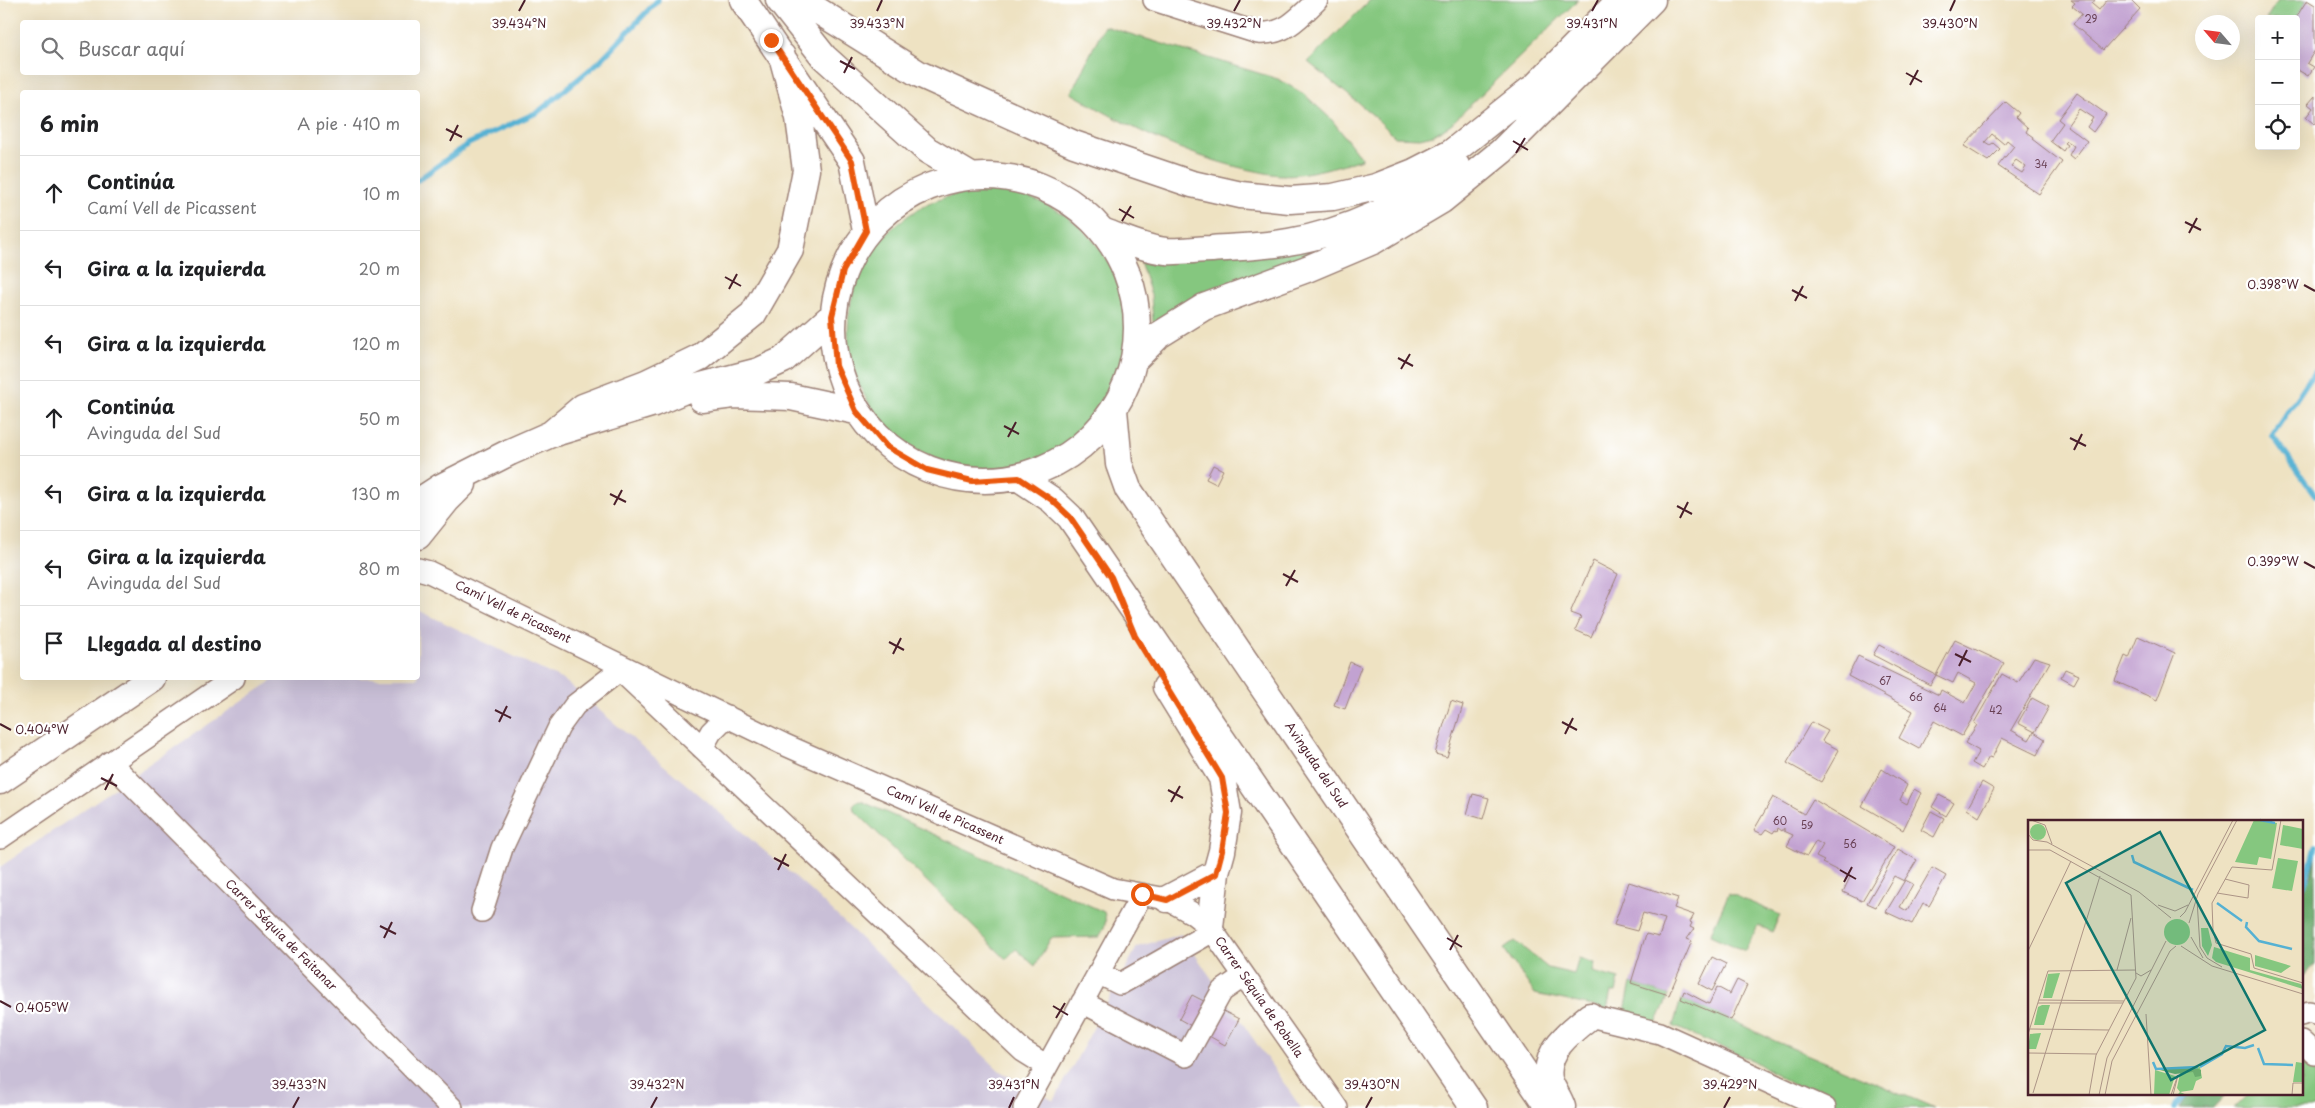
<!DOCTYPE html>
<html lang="es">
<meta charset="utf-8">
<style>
:root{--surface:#fff;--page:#f2f2f2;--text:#202124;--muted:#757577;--line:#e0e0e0}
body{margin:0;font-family:"Playpen Sans",sans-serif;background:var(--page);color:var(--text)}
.controls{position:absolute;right:15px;top:15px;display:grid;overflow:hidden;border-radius:5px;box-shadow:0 5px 20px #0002}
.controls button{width:45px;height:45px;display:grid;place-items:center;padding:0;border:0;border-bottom:1px solid var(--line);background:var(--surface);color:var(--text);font:25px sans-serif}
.compass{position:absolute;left:2195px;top:15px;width:45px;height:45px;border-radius:50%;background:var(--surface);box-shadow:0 5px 20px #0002;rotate:298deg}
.stop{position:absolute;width:15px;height:15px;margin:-11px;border:4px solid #ea580c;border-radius:50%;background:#fff}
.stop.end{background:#ea580c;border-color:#fff;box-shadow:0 1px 5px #0008}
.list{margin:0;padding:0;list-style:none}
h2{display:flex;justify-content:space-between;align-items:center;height:65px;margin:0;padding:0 20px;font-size:21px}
h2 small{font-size:16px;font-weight:400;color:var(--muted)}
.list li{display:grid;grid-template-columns:32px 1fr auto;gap:15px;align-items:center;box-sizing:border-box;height:75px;padding:0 20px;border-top:1px solid var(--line)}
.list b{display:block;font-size:19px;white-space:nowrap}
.list p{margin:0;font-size:16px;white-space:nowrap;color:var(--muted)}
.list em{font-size:16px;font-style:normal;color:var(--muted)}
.icon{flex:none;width:28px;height:28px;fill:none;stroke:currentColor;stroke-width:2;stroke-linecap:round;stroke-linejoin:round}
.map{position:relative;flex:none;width:2315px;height:1108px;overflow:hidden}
.search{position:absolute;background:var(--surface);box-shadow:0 5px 20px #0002;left:20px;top:20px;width:400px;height:55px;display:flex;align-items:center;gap:12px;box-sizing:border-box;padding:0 18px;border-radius:5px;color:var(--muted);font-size:19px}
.panel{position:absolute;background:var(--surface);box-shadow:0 5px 20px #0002;left:20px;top:90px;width:400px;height:590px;border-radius:5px}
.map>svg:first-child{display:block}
.industrial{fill:#c9bfd7}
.green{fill:#85c77f;stroke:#687355}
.forest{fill:#6cac6e;stroke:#5b664c}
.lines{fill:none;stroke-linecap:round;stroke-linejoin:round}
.stream{stroke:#55b1d3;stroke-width:5.5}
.building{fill:#c2a2d1;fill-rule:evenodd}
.minor-casing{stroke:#9c8076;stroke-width:24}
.major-casing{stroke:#9c8076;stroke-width:29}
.minor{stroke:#fff;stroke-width:21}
.major{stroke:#fff;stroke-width:26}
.route{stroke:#ea580c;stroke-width:6}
.ticks{fill:none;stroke:#4a1f2b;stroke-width:2}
.labels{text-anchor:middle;stroke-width:4.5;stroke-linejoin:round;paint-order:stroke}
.number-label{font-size:10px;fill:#684054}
.street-label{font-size:12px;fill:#4a1f2b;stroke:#fff}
.inset-river{fill:none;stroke:#55b1d3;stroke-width:2.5}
.inset-road{fill:none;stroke:#ac9486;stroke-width:1}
.view{fill:#0f766e;fill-opacity:0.15;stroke:#0f766e;stroke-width:2.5}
.inset-edge{fill:none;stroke:#4a1f2b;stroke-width:2.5}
.ticks-label{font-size:12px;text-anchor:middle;fill:#4a1f2b;stroke:#fff;stroke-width:4.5;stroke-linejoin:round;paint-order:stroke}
</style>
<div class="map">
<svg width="2315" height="1108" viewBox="0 0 2315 1108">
<rect width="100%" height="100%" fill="#fff"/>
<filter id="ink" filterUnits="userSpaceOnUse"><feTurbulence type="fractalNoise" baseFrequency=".02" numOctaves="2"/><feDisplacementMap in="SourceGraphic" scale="10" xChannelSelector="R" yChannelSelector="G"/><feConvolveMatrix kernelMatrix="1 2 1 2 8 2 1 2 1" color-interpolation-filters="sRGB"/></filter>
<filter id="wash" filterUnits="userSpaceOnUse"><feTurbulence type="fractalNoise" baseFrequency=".0096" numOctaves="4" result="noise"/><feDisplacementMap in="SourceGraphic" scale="20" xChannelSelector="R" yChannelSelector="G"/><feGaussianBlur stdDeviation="1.12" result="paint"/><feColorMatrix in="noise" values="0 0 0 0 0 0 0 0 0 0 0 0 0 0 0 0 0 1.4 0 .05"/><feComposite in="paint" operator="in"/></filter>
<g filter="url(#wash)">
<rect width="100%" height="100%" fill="#eee2c2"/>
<path class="industrial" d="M 418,610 L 565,681 L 808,888 L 1000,1071 L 1054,1101 L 1137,947 L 1181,934 L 1301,1108 L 0,1108 L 0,867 L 276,678 L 418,678 Z"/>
<path class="green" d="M 1370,0 L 1578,0 L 1451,124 L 1433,135 L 1420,138 L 1395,137 L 1374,116 L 1308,62 Z
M 2278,0 L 2307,0 L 2295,19 L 2266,19 Z
M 1104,26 L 1278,79 L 1304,94 L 1332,120 L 1362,159 C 1337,166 1309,175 1283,175 C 1271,175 1257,171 1246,169 C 1183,155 1125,125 1071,93 Z
M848 330a139 139 0 1 1 278 0a139 139 0 1 1-278 0Z
M 1393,217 L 1155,323 L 1153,321 L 1151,295 L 1139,258 Z
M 861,801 L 1104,912 C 1107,922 1105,928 1099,937 L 1051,938 L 1035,966 L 1016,949 L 1006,959 L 854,810 L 853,805 L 856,802 Z
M 1729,893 L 1780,915 L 1772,932 L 1758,925 L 1745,951 L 1710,935 Z
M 1515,941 L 1548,968 L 1574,974 L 1579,958 L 1595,963 L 1593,972 L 1619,979 L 1616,992 L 1611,992 L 1607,1009 L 1535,994 L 1504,949 Z
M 1631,983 L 1669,995 L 1656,1024 L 1624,1015 Z
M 1681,999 L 1719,1014 L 1775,1041 L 1935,1108 L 1844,1108 L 1793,1085 L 1754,1061 L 1673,1026 Z
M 2301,1060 L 2315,1073 L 2315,1108 L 2234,1108 L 2248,1094 L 2301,1094 Z"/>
<path class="forest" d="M 2315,854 L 2315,965 L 2301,980 L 2301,890 L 2311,875 Z
M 2189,1094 L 2226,1094 L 2213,1108 L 2180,1108 Z"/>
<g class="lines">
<path class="stream" d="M 418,180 L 468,144 L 538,112 L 600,61 L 658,0
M 2315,371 L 2272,435 L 2315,495
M 2301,888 L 2306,880 L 2315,846
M 2175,1108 L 2186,1094"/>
</g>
<g id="blocks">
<path class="building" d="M 2071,0 L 2095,0 L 2092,4 L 2099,10 L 2107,0 L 2131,0 L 2140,9 L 2103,50 L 2073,24 L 2082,14 L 2072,6 L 2075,3 Z
M 2307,0 L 2315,5 L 2315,50 L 2307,63 L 2314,67 L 2308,76 L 2296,69 L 2295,19 Z
M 2077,93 L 2106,114 L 2093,132 L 2087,127 L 2093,118 L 2079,109 L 2067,126 L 2087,141 L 2074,159 L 2069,155 L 2074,146 L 2066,141 L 2064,143 L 2067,145 L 2063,151 L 2050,141 L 2063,123 L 2058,119 Z
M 2315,96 L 2315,123 L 2314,124 L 2306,117 L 2313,108 L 2308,104 Z
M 2006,102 L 2019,113 L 2016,117 L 2028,128 L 2026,132 L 2033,137 L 2032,139 L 2062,162 L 2039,194 L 1998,166 L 2014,146 L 2007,140 L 2004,144 L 1992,134 L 1985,142 L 1990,145 L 1993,143 L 2000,149 L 1988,161 L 1964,146 ZM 2016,160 L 2026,167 L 2022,173 L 2011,166 Z
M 1213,465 L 1223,470 L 1216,484 L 1206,479 Z
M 1593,561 L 1618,574 L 1591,637 L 1575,630 L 1581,617 L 1570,613 Z
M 2138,636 L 2175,653 L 2157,700 L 2115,681 L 2125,656 L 2129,658 Z
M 1955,640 L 2004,663 L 1962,736 L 1934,721 L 1919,749 L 1899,738 L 1913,711 L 1848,676 L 1858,656 L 1939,695 L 1941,690 L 1965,703 L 1976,683 L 1958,673 L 1953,683 L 1936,675 Z
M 1879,645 L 1936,675 L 1930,685 L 1873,655 Z
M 2034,657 L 2050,662 L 2011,730 L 2029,740 L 2034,732 L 2045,739 L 2037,755 L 2002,738 L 1992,758 L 1989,757 L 1982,769 L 1972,763 L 1979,751 L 1965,743 L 1977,725 L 1974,723 L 2002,674 L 2018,683 Z
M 1350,662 L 1361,667 L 1345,709 L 1334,705 Z
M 2065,669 L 2079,675 L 2074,684 L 2061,677 Z
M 2032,698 L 2049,707 L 2035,732 L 2018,723 Z
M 1451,701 L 1463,705 L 1447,757 L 1435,754 Z
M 1811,722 L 1828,731 L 1822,741 L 1839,750 L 1821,782 L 1787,763 Z
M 1882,769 L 1907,785 L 1900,800 L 1907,804 L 1914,789 L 1921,793 L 1903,830 L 1862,806 Z
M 1982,782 L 1994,789 L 1979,817 L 1967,809 Z
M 1473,794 L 1489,798 L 1483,819 L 1467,814 Z
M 1939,795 L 1954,803 L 1946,816 L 1932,807 Z
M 1773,797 L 1804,814 L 1813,799 L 1894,847 L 1862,901 L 1843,892 L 1850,877 L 1822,863 L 1824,861 L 1816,857 L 1823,845 L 1816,841 L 1807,856 L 1787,846 L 1793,835 L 1784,831 L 1784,828 L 1782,831 L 1778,828 L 1777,831 L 1775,830 L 1773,833 L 1766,829 L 1762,834 L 1754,830 Z
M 1931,811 L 1944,818 L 1934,837 L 1921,830 Z
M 1898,849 L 1917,860 L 1904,881 L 1894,876 L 1876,907 L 1867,903 Z
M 1932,868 L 1946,876 L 1929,906 L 1923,903 L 1912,924 L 1886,912 L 1905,880 L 1913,884 L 1900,907 L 1907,911 Z
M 1629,882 L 1678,898 L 1674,908 L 1694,915 L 1690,922 L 1692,923 L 1690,927 L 1694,929 L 1687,939 L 1692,941 L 1669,995 L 1631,983 L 1646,934 L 1659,937 L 1665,919 L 1643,913 L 1637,931 L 1614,925 Z
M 1712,957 L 1726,964 L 1712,991 L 1699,984 Z
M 1737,980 L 1747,985 L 1731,1020 L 1681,999 L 1684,991 L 1709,1004 L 1717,987 L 1730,994 Z
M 1192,995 L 1239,1019 L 1225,1045 L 1179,1019 Z"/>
</g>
</g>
<g filter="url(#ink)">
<use href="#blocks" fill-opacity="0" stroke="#9c8076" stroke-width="1"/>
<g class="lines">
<g class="minor-casing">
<path id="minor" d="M 1154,0 L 1258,33 C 1285,35 1299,18 1317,0
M 418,569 L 429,572 L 783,744 L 1113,889 L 1167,899 L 1192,913 L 1210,927 L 1337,1108
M 622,672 L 1023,1051 L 1047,1066
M 702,748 L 711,732 L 727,716
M 110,762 L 452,1108
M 0,838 L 234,678
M 482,911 L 502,848 L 559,727 L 575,705 L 620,670
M 1098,973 L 1120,984 L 1213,931
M 1082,1002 L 1186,1056 L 1222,991 L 1244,976
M 2301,1015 L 2309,1012 L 2315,1014
M 1590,1016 L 1660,1033 L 1825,1108
M 2301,1041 L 2315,1054
M 1024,1108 L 1142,894"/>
</g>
<g class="major-casing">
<path id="major" d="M 743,0 L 852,161 L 866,231
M 779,0 L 824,57 L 927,150 L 969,175
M 801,0 L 919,74 L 1074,144 L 1192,184 L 1241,195 L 1290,200 L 1333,197 L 1376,187 L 1414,172 L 1451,153 L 1530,90
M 1519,103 L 1620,0
M833 328a152 152 0 1 1 304 0a152 152 0 1 1-304 0Z
M 1105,232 C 1124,239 1145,249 1166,251 C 1181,252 1197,249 1212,249 C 1237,247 1263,247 1288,242 C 1344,233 1412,203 1456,165
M 1134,360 L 1159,335 L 1204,307 L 1307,269 L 1373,241 L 1442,200 L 1502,151 L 1652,0
M 702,399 L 733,395 L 791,397 L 856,411
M 1114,410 L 1119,464 L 1128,489 L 1549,1108
M 551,434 L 583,407 L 646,383 L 700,357 L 753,314 L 790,250 L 806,170 L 799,118 L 782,56
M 1019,478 L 1052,500 L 1070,517 L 1474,1108
M 418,502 L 441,487 L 510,452 L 551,434 L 654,403 L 685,390 L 759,371 L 783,360 L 832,316
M 418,536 L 447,500 L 463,484
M 1166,687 L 1222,778 L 1228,813 L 1222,851 L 1216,873 L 1167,899
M 0,781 L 152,678
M 1210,927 L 1216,873
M 1562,1107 C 1559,1097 1551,1088 1549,1079 C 1544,1051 1571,1031 1590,1016"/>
</g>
<use href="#minor" class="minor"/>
<use href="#major" class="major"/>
</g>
</g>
<g class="lines" filter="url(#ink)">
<path class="route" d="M 771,40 L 852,161 L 866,231 L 843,271 L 832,316 L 836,366 L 856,411 L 886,446 L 927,470 L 972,481 L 1019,478 L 1052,500 L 1070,517 L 1111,577 L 1135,636 L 1222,778 L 1228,813 L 1222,851 L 1216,874 L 1167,900 L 1142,894"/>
</g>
<path class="ticks" d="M 519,11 L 525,0M 877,11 L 882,0M 1234,11 L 1240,0M 1592,11 L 1598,0M 1950,11 L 1955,0M 840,61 L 855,69M 844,73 L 852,57M 1906,73 L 1922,82M 1910,85 L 1918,70M 446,129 L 462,137M 450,141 L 458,125M 1513,141 L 1528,150M 1516,153 L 1525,138M 1119,209 L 1134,218M 1122,221 L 1131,206M 2185,222 L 2201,230M 2189,233 L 2197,218M 725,277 L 741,286M 2304,285 L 2315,291M 729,289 L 737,274M 1792,290 L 1807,298M 1795,301 L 1803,286M 1398,358 L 1413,366M 1401,369 L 1410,354M 1004,426 L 1019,434M 1008,437 L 1016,422M 2070,438 L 2086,446M 2074,450 L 2082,434M 610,494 L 626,502M 614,505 L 622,490M 1677,506 L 1692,514M 1680,518 L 1688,502M 2304,562 L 2315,568M 1283,574 L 1298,582M 1286,586 L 1295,570M 889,642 L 904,650M 893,654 L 901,638M 1955,654 L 1971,662M 1959,666 L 1967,650M 495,710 L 511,718M 499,722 L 507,706M 1562,722 L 1577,730M 0,724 L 11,730M 1565,734 L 1573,718M 101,778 L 117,786M 105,790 L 113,774M 1168,790 L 1183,798M 1171,802 L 1180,786M 774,858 L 789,866M 778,870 L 786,854M 1840,870 L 1856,879M 1844,882 L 1852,867M 380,926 L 396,934M 384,938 L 392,922M 1447,938 L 1462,947M 1450,950 L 1458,935M 0,1001 L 11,1007M 1053,1006 L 1068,1015M 1056,1018 L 1065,1003M 293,1108 L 299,1097M 651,1108 L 657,1097M 1009,1108 L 1014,1097M 1366,1108 L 1372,1097M 1724,1108 L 1730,1097"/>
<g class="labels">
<g class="number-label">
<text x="2091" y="23">29</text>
<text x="2041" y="168">34</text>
<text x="1885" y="685">67</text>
<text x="1916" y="701">66</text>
<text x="1940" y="712">64</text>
<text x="1996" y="714">42</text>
<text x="1780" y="825">60</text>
<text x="1807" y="829">59</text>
<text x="1850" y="848">56</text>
</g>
<g class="street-label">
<text transform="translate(513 612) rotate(26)" y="4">Camí Vell de Picassent</text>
<text transform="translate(1316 765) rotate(56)" y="4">Avinguda del Sud</text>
<text transform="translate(945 815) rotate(24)" y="4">Camí Vell de Picassent</text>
<text transform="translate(281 935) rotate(45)" y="4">Carrer Séquia de Faitanar</text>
<text transform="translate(1259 997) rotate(55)" y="4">Carrer Séquia de Robella</text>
</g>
</g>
<g transform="translate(2028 820)">
<rect width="275" height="275" fill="#eee2c2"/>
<path d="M 226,0 L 249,3 L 243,39 L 231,37 L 229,45 L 207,42 ZM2 12a8 8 0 1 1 16 0a8 8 0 1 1-16 0ZM 255,5 L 275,9 L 275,29 L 252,25 ZM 250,38 L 270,41 L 264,71 L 244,68 ZM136 112a13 13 0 1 1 26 0a13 13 0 1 1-26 0ZM 173,108 L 180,108 L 184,125 L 180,136 L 174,126 ZM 186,127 L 222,138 L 222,150 L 273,164 L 275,169 L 188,142 L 184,138 ZM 227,135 L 263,146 L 253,153 L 227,146 ZM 32,153 L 24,178 L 15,178 L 20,154 ZM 14,185 L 22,185 L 16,205 L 6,205 L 10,187 ZM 13,213 L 8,229 L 0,229 L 2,214 ZM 268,242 L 275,243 L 275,262 L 265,262 ZM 172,247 L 174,258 L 168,261 L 165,270 L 152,272 L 159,275 L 149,275 L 152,272 L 149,268 L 153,249 ZM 127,250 L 147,256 L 141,275 L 126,275 Z" fill="#85c77f"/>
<path d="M 168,248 L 173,250 L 173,256 L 167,257 L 165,252 L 147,254 L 128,249 Z" fill="#6cac6e"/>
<path class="inset-river" d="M 232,0 L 247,3M 104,35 L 106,42 L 165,70M 189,83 L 214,101M 219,102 L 218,107 L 231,121 L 264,129M 230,228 L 236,244 L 265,245M 125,242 L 128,249 L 170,247M 172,247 L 194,234 L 198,226 L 217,228 L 226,225"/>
<path class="inset-road" d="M 3,0 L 17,5 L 24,24M 253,0 L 244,50 L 204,47 L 184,83 L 185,110 L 188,123 L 223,134 L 226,148 L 275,163M 0,14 L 5,20 L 19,22 L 111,72 L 143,98M 0,30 L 22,30 L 103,75 L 108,158 L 68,235 L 61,275M 189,73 L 220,78 L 221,65 L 197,59M 169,80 L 172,127 L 179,138 L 194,147M 130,85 L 147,91 L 160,85M 152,97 L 157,92 L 205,0M 161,103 L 170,74 L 209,0M 163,117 L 175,138M 153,126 L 184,146 L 275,174M 0,131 L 43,41M 89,150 L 103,98M 108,153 L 113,156 L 123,150M 11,180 L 96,181M 10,183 L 95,183M 118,194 L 123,275M 2,209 L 81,210M 0,214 L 20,151 L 108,150M 0,233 L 69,234M 5,273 L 72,56M 71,275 L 79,238 L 138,121M 77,275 L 84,241 L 142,131 L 148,126M 143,275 L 150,255 L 145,275M 264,275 L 265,263 L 275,263"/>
<path class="view" d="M 132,12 L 237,210 L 143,260 L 38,63 Z"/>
<rect width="275" height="275" class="inset-edge"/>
</g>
<g class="ticks-label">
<text x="519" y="28">39.434°N</text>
<text x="877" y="28">39.433°N</text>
<text x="1234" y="28">39.432°N</text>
<text x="1592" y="28">39.431°N</text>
<text x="1950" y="28">39.430°N</text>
<text x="2273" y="289">0.398°W</text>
<text x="2273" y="566">0.399°W</text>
<text x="42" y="734">0.404°W</text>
<text x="42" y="1012">0.405°W</text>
<text x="299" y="1089">39.433°N</text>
<text x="657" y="1089">39.432°N</text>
<text x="1014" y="1089">39.431°N</text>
<text x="1372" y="1089">39.430°N</text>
<text x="1730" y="1089">39.429°N</text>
</g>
</svg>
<div class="controls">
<button>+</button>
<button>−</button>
<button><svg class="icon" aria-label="locate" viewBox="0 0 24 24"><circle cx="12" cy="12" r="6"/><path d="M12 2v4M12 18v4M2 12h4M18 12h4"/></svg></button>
</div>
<svg class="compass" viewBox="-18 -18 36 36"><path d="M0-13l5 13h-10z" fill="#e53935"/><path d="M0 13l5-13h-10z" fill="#757577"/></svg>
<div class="stop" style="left:1142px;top:894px"></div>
<div class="stop end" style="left:771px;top:40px"></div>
<div class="search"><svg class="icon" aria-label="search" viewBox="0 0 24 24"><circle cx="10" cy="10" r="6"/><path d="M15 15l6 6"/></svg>Buscar aquí</div>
<section class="panel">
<h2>6 min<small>A pie · 410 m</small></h2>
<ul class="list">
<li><svg class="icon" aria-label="ahead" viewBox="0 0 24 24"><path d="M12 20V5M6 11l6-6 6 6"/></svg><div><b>Continúa</b><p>Camí Vell de Picassent</p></div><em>10 m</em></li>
<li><svg class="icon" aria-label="left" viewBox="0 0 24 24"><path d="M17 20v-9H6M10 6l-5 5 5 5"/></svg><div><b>Gira a la izquierda</b></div><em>20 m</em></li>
<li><svg class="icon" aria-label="left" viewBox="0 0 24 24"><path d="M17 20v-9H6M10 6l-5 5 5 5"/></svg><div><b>Gira a la izquierda</b></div><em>120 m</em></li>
<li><svg class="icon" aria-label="ahead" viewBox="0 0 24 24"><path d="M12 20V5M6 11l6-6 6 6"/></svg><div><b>Continúa</b><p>Avinguda del Sud</p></div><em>50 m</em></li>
<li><svg class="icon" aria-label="left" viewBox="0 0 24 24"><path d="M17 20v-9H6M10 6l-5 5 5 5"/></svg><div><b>Gira a la izquierda</b></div><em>130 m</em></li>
<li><svg class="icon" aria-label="left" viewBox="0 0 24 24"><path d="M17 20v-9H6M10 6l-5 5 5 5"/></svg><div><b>Gira a la izquierda</b><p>Avinguda del Sud</p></div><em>80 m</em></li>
<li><svg class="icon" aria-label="arrive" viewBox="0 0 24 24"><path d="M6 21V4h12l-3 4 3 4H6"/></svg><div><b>Llegada al destino</b></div></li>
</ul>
</section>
</div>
